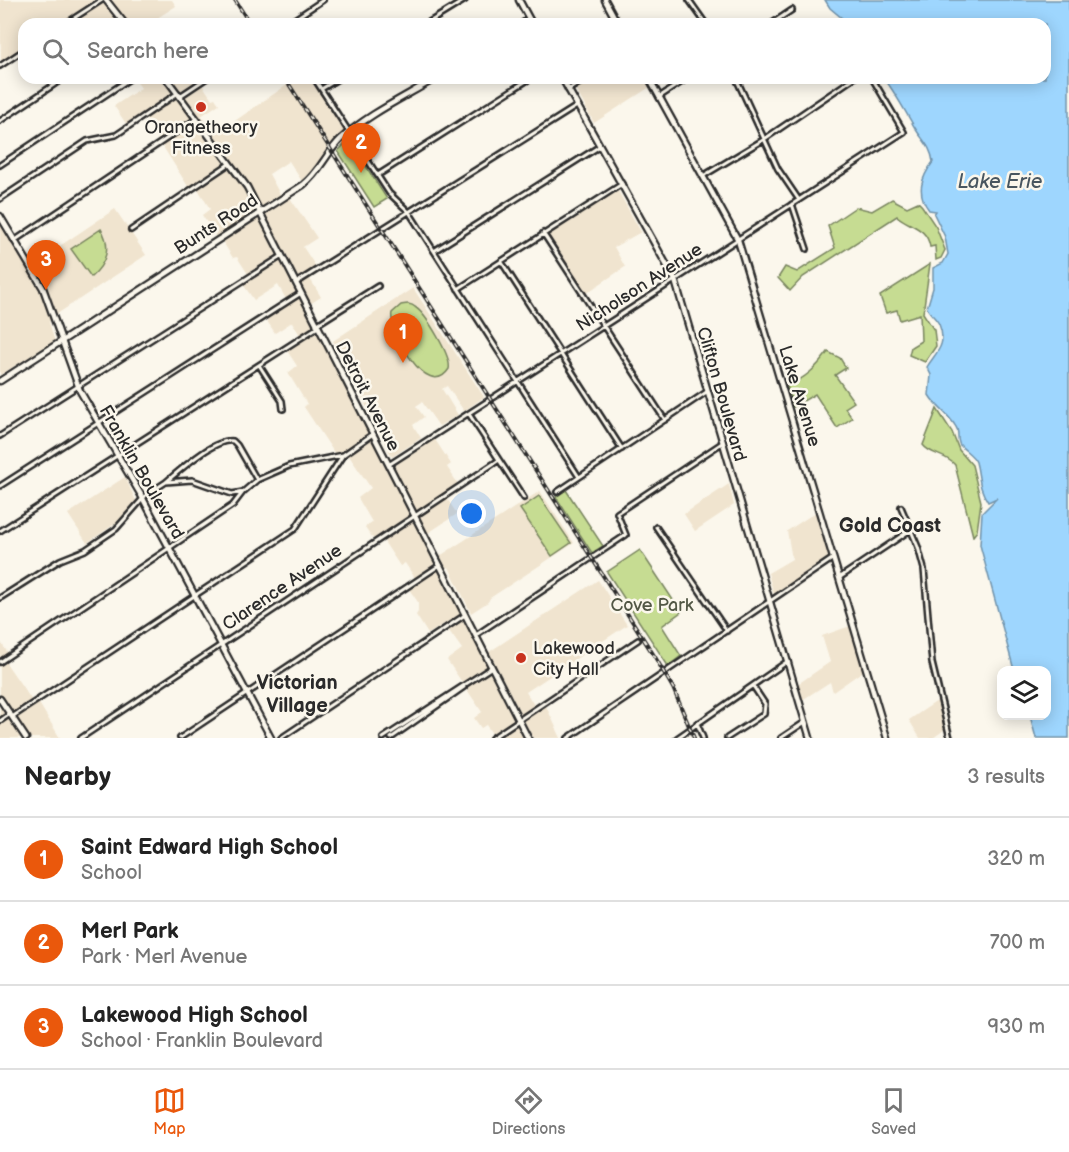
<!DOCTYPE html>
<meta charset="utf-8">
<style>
:root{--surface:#fff;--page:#f2f2f2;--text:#222;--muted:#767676;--line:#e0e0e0;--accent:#ea580c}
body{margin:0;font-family:"Balsamiq Sans",sans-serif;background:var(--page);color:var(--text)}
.controls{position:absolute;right:18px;bottom:18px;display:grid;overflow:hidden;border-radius:12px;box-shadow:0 3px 15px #0003}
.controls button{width:54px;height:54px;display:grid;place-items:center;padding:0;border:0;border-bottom:2px solid var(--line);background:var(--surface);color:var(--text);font:30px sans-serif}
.you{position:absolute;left:472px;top:514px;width:21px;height:21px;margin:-15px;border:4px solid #fff;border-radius:50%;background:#1a73e8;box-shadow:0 0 0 9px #1a73e833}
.badge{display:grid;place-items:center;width:39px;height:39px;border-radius:50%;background:var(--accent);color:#fff;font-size:20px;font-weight:700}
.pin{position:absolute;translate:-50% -50px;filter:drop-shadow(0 2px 3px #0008)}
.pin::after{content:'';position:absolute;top:32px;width:21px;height:18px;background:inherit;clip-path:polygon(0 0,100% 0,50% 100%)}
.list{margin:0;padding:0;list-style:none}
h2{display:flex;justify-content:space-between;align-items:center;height:78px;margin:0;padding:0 24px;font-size:26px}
h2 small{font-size:20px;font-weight:400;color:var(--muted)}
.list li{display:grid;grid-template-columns:39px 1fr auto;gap:18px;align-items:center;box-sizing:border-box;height:84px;padding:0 24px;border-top:2px solid var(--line)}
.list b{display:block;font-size:22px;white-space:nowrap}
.list p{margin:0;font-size:20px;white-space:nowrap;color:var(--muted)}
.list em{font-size:20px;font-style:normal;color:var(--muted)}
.icon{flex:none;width:33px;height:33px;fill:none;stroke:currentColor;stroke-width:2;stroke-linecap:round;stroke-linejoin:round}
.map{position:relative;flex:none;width:1069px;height:738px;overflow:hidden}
.search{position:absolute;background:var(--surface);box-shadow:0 3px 15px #0003;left:18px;right:18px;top:18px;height:66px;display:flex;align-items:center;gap:15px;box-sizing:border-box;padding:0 21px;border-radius:18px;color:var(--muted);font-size:22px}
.sheet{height:330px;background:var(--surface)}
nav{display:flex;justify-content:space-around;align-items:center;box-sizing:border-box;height:84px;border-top:2px solid var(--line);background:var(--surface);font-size:16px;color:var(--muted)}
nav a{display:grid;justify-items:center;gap:3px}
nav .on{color:var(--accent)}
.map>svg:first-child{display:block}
.built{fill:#f0e4cf}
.green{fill:#c6dc92;stroke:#78845e;stroke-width:1.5}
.water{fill:#9ed6fe;stroke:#7092aa;stroke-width:1.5}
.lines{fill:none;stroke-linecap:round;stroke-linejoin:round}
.street-casing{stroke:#2b2b2b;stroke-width:8}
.secondary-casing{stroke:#2b2b2b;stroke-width:9}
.primary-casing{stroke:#2b2b2b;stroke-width:9}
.street{stroke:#fbf7ec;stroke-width:3}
.secondary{stroke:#fbf7ec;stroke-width:4.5}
.primary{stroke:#fbf7ec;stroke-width:4.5}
.rail-casing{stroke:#2b2b2b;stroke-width:4}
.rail{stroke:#fbf7ec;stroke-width:1.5;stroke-dasharray:4.5;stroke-linecap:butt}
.poi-dot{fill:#c8321e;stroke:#fbf7ec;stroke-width:2}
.labels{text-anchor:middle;stroke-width:5;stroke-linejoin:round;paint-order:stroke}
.poi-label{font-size:18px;fill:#2b2b2b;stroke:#fbf7ec}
.street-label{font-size:18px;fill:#2b2b2b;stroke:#fbf7ec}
.park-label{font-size:18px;fill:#525745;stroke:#fbf7ec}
.water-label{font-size:20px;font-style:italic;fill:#485660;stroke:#fbf7ec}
.neighbourhood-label{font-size:20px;font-weight:bold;fill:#2b2b2b;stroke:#fbf7ec}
</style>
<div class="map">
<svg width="1069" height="738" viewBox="0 0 1069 738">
<rect width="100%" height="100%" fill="#fbf7ec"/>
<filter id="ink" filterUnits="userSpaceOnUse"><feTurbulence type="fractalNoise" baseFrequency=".0167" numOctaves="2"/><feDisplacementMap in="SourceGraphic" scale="12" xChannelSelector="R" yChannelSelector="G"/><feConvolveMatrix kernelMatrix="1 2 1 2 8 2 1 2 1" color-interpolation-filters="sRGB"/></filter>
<g filter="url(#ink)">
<path class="built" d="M 0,0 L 172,0 L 176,6 L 148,24 L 81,24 L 77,18 L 68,24 L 24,24 L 24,53 L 1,68 Z
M 134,78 L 208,78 L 201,83 L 212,99 L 215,98 L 219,104 L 201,116 L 216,134 L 297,78 L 311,78 L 345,131 L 303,183 L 289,161 L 269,174 L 282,198 L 288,195 L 317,238 L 303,247 L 318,270 L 309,277 L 321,297 L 310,304 L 393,465 L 434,438 L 451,464 L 447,467 L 460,487 L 446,497 L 457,514 L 422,537 L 524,738 L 504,738 L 499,731 L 493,735 L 486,725 L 481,728 L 474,718 L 482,712 L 447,660 L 462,649 L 444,624 L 428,634 L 416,615 L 418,612 L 418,602 L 406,585 L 415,578 L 405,563 L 400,566 L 383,540 L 377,544 L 365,527 L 372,522 L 358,498 L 371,488 L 345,450 L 335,454 L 304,407 L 307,404 L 288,373 L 297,366 L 284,346 L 300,335 L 292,322 L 275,333 L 263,315 L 286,299 L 278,285 L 254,300 L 240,280 L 248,274 L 237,257 L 233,258 L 219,236 L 216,237 L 202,215 L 210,209 L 195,184 L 189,188 L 143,115 L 127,125 L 114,106 L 141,88 Z
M 590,78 L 645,78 L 650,87 L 594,123 L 575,88 Z
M 617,189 L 641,232 L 614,247 L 625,267 L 585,294 L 546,234 Z
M 115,209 L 146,255 L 60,312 L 49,322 L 55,342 L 0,375 L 0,224 L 27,268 Z
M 413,288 L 484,397 L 464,411 L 447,386 L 442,389 L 458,415 L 439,426 L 422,402 L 416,406 L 424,417 L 413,425 L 421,438 L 392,457 L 333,341 Z
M 125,477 L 136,501 L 119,521 L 87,543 L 68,514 Z
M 729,484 L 734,505 L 695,531 L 684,514 Z
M 540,491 L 574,543 L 490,598 L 488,602 L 471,613 L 449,567 L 446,568 L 440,556 Z
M 816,512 L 830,557 L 774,595 L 768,573 L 792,559 L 787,531 Z
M 598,580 L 627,625 L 526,692 L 537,710 L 545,704 L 561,738 L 533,738 L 489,652 Z
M 853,625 L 866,669 L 833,692 L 830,682 L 799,702 L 795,686 L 830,662 L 822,636 Z
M 0,641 L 10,656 L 4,660 L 33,702 L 37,700 L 60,738 L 0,738 Z
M 940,699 L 947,728 L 933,738 L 920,738 L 909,720 Z"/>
<path class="green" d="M 349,140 L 387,199 L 374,207 L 338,151 Z
M 892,199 L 907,207 L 918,202 L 922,206 L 936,227 L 945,250 L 941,258 L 936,260 L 935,246 L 930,247 C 927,227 910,227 897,216 L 803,277 L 790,291 L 778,278 L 785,267 L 797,272 L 835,248 L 828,226 L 856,207 L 872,211 Z
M 101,229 C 112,247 106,264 91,277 L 71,249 Z
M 930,264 L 923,313 L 934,330 L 936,346 L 925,362 L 909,355 L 911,347 L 921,341 L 920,314 L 900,320 L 897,310 L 886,313 L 880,296 Z
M 401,305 C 407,304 411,303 415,307 C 426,314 452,357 449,369 C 427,403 388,327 392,313 Z
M 828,352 L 840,358 L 846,368 L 835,375 L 854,402 L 845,408 L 852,418 L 837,428 L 815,394 L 793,407 L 787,386 C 806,378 816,368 828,352 Z
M 937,409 L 952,432 L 959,450 L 972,465 L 981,502 L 977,531 L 973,536 L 955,465 C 946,454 930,455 923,445 Z
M 566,490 L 603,546 L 592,553 L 556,497 Z
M 539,496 L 571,543 L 552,556 L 520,509 Z
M 640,550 L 681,612 L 662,626 L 681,656 L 668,666 L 607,572 Z"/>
<path class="water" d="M 825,0 L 1069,0 L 1069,738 L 1036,738 L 1030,716 L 1046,716 L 1046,670 L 1014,670 L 980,545 L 982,513 L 997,498 L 988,502 C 978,487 980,477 976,462 C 974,456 964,450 960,445 C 956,439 960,433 956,427 C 948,413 936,407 929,395 L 931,375 L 927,367 C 935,353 948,346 939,324 C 936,318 930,314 927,308 L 933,288 L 933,268 L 943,263 L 948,254 L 945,237 L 934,214 L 936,211 L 929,210 C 916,193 921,178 933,162 C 931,146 922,140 915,128 C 905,111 896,94 884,78 L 1045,78 L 1045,24 L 849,24 L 830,8 Z"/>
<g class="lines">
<g class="street-casing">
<path id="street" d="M 689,0 L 706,24
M 65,24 L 102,0
M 287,24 L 323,0
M 426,24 L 465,0
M 771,24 L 792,10
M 0,66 L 24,50
M 314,78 L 389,193 L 409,212 L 579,477
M 736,78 L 778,169 L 799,200
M 323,88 L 339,78
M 568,90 L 587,78
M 180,96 L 207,78
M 659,97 L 688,78
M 0,121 L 64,78
M 0,165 L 131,78
M 378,175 L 531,78
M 703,176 L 763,140 L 854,78
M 0,199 L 87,141 L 116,135 L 178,93
M 792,204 L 807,249
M 131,230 L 229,164
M 543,233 L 665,420
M 14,241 L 196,119
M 434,251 L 600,146
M 501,261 L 622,449
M 296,283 L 577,106
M 458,289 L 622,184
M 316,325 L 378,286
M 259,365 L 282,401 L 283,409
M 469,414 L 524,498
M 0,436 L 282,256
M 390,464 L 904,132 L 872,78
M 166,482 C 180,470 215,438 233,441 L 237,445 L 257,480
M 0,486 L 301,293
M 557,492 L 708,391
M 901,507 L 918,547 L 924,569 L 932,663 L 950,738
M 656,527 L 727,631
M 0,531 L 318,327
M 839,578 L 912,529
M 0,598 L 60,560 L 85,550 L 116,529 L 146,495 L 166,482 L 192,480 L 232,494 L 243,492 L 257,480 L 289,466 L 343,455
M 476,635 L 626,535 L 617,513 L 722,443
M 0,662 L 233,505 L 243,492
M 12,717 L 295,529 L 343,455 L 373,434
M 0,721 L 10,714
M 697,723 L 703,738
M 81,738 L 499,460
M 180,738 L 440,565
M 281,738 L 465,615
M 383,738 L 492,667
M 391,738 L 464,687
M 492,738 L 638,640
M 568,738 L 832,559
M 677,738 L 788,661
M 727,738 L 764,714 L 765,704 L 753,686
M 781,738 L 805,722"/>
</g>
<g class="secondary-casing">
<path id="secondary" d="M 605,0 L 618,24
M 522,24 L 529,19
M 649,78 L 738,240 L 887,738
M 0,216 L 43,288 L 80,391 L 141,495 L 271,738
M 0,381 L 303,185 C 320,172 326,153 341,139 C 368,114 405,97 436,78
M 0,699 L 26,738"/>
</g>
<g class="primary-casing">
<path id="primary" d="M 106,0 L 125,24
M 519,0 L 532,24
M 166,78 L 247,187 L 528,738
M 562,78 L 675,280 L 810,738"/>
</g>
<use href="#street" class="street"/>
<use href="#secondary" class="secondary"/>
<use href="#primary" class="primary"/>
<g class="rail-casing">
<path id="rail" d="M 235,0 L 250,24
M 285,78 L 655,657 L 673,688 L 694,738"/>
</g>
<use href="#rail" class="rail"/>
</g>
</g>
<g class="poi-dot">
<circle cx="201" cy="107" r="6"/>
<circle cx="521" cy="658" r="6"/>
</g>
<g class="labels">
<g class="poi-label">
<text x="201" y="133">Orangetheory<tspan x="201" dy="21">Fitness</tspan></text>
<text x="533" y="654" text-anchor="start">Lakewood<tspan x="533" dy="21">City Hall</tspan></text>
</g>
<g class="street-label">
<text transform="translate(216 224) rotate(-33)" y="6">Bunts Road</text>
<text transform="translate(639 287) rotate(-33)" y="6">Nicholson Avenue</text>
<text transform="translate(722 394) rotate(74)" y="6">Clifton Boulevard</text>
<text transform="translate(368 396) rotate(63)" y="6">Detroit Avenue</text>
<text transform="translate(800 396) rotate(73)" y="6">Lake Avenue</text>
<text transform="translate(142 472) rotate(60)" y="6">Franklin Boulevard</text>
<text transform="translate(282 587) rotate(-34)" y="6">Clarence Avenue</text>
</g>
<g class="park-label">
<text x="652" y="611">Cove Park</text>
</g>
<g class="water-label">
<text x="1000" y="188">Lake Erie</text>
</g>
<g class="neighbourhood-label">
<text x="890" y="532">Gold Coast</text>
<text x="297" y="689">Victorian<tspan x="297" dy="23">Village</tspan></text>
</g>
</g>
</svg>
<div class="controls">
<button><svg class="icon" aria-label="layers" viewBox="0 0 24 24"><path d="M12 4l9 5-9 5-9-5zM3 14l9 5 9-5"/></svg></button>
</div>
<div class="you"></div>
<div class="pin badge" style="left:403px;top:363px">1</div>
<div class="pin badge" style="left:361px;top:173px">2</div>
<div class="pin badge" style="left:46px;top:290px">3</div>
<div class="search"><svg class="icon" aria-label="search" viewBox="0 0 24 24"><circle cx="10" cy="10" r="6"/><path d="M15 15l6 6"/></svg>Search here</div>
</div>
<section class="sheet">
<h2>Nearby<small>3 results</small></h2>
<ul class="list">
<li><span class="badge">1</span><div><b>Saint Edward High School</b><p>School</p></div><em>320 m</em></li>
<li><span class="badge">2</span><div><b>Merl Park</b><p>Park · Merl Avenue</p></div><em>700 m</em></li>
<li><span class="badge">3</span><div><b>Lakewood High School</b><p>School · Franklin Boulevard</p></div><em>930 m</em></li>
</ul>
</section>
<nav>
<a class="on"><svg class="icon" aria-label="map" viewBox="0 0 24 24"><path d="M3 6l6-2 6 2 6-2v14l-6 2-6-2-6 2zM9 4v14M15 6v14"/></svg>Map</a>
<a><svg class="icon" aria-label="directions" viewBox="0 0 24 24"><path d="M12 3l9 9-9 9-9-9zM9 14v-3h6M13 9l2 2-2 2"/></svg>Directions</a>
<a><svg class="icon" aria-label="saved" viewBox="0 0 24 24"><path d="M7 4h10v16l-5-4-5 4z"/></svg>Saved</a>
</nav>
